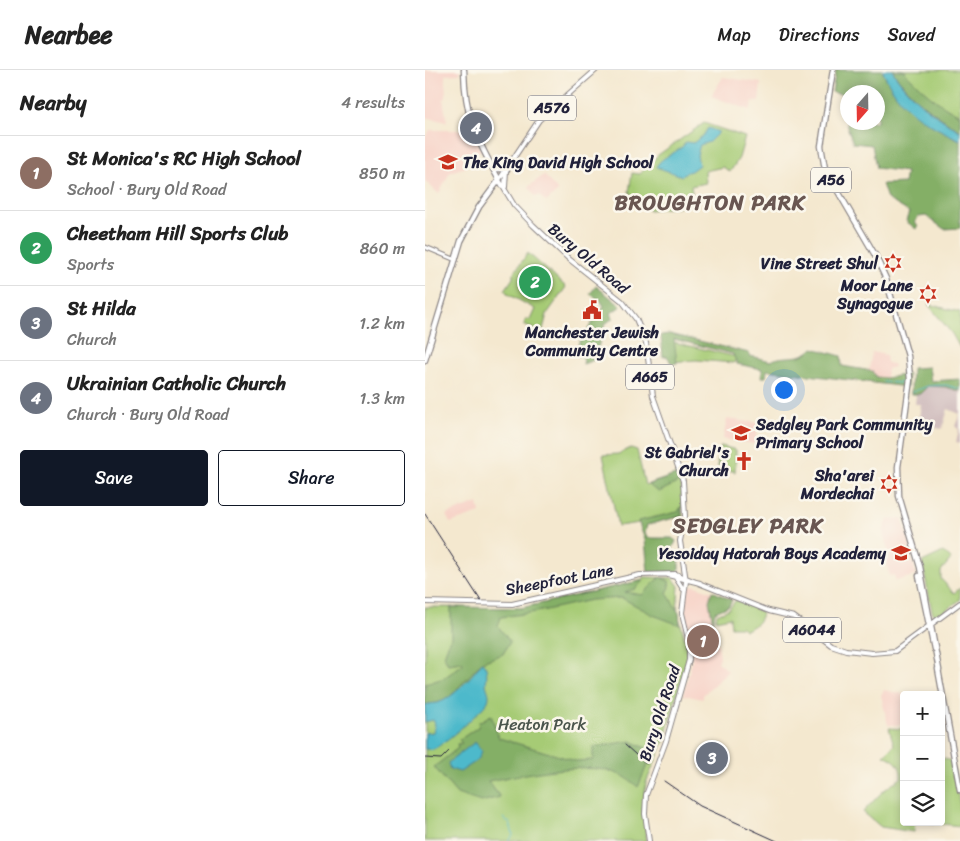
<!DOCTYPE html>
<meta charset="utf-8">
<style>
:root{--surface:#fff;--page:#f6f6f6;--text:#222;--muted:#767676;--line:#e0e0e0;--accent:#111827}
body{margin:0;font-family:Sriracha,sans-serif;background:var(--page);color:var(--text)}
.controls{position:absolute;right:15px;bottom:15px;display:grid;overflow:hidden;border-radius:5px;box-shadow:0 2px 8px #0003}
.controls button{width:45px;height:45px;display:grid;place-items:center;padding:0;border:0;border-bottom:1px solid var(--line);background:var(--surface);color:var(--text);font:25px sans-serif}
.compass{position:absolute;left:415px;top:15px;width:45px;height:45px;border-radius:50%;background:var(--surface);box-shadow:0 2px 8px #0003;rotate:200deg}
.you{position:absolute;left:358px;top:319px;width:18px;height:18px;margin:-12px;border:4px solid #fff;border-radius:50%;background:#1a73e8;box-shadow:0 0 0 8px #1a73e833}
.badge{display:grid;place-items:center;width:32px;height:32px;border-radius:50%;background:var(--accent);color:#fff;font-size:16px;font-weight:700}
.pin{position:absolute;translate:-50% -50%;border:2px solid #fff;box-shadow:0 1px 5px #0006}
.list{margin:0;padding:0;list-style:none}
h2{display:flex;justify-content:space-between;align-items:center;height:65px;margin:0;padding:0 20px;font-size:21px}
h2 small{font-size:16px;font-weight:400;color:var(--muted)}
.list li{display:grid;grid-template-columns:32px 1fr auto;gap:15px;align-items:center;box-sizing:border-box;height:75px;padding:0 20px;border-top:1px solid var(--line)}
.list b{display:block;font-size:19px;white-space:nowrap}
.list p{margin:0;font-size:16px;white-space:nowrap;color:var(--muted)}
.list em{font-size:16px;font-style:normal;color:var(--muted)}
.actions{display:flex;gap:10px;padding:15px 20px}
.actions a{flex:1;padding:11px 0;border:1px solid var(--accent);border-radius:5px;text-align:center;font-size:18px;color:var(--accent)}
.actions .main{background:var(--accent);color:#fff}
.icon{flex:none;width:28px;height:28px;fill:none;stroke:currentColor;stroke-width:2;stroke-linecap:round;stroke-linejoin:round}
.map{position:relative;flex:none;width:535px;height:771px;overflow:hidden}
header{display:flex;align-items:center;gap:30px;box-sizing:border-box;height:70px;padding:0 25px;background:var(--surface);border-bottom:1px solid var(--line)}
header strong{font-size:24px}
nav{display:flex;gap:28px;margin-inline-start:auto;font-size:18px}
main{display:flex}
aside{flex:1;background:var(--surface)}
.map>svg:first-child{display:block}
.built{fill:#f7d1c6}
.industrial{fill:#d2bfbf}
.green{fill:#a6cb75;stroke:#647658}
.forest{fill:#84af66;stroke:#536850}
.water{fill:#4eb9cb;stroke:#386e83}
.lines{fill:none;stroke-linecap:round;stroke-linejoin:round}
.stream{stroke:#4eb9cb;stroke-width:1}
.secondary-casing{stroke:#8b8585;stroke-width:5.5}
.primary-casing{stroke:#8b8585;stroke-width:6}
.highway-casing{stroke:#8b8585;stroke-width:7}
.secondary{stroke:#fff;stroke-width:3}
.primary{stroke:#fff;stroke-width:4}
.highway{stroke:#fff;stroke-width:4.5}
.tram{stroke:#22223b;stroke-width:1}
.labels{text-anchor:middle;stroke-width:5;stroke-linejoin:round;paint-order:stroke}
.shield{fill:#fbf7ec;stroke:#636270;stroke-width:1}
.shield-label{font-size:15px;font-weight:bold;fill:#22223b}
.poi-label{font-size:16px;font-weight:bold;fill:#22223b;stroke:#fbf7ec;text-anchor:end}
.street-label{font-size:16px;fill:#22223b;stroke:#fbf7ec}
.park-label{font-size:16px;fill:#4a554c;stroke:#fbf7ec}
.district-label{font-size:21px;font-weight:bold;letter-spacing:1px;fill:#695651;stroke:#fbf7ec}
</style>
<header>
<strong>Nearbee</strong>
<nav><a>Map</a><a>Directions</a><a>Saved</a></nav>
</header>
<main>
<aside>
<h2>Nearby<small>4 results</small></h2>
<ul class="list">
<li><span class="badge" style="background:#8d6e63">1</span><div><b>St Monica's RC High School</b><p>School · Bury Old Road</p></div><em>850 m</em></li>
<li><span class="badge" style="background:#2e9e5b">2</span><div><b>Cheetham Hill Sports Club</b><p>Sports</p></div><em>860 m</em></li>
<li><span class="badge" style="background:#6b7280">3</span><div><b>St Hilda</b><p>Church</p></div><em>1.2 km</em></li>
<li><span class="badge" style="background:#6b7280">4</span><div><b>Ukrainian Catholic Church</b><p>Church · Bury Old Road</p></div><em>1.3 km</em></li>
</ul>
<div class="actions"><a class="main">Save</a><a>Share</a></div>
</aside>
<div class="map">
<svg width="535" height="771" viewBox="0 0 535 771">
<rect width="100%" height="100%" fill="#fbf7ec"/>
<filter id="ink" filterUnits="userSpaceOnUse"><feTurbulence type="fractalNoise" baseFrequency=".02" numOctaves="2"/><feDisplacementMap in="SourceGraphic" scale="10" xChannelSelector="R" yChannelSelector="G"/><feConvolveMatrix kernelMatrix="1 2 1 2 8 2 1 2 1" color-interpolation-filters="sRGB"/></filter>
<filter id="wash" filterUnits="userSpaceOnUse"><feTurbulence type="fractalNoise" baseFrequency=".0096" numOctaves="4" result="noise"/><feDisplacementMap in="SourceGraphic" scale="20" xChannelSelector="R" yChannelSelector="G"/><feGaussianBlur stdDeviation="1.12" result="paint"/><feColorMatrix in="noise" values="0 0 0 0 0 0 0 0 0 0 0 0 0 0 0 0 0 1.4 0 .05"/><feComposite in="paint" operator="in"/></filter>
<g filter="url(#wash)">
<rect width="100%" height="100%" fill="#f4e8cf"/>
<path class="built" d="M 0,0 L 35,0 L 35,4 L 20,5 L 21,28 L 18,29 L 22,52 L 0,47 Z
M 298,7 L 336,13 L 334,32 L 328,31 L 325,40 L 286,26 Z
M 5,60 L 47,60 L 56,80 L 49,84 L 41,97 L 25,102 L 14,124 L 0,111 L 0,67 Z
M 119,105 L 133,121 L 121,132 L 114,125 L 111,127 L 103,117 Z
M 447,282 L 461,285 L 462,293 L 468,294 L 469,297 L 462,299 L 461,308 L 451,307 L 447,301 L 444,300 Z
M 302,349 L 334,353 L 330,374 L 298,369 Z
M 53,433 L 55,443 L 25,453 L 21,445 Z
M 477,448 L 489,486 L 487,487 L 491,505 L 471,511 L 469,505 L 465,506 L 460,490 L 465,489 L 458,462 L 463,449 Z
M 268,515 L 287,522 L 289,572 L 293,574 L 295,587 L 293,592 L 303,601 L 278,625 L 278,629 L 258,625 L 267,592 L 260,538 L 263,518 Z
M 459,620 L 482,625 L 479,625 L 479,655 L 463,655 L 456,625 Z"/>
<path class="industrial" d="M 503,316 L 521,317 L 535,321 L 535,373 L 531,372 L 534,360 L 530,356 L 535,344 L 523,339 L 517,359 L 493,355 L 496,334 L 490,334 L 491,324 L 495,324 Z"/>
<path class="green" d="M 467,0 L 535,0 L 535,61 Z
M 279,53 L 320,67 L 314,88 L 305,102 L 298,97 L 280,101 L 281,113 L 266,116 L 269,135 L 224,140 L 204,122 L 207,103 L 215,104 L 233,85 Z
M 103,183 L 141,217 L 122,244 L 117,263 L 99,254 L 102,249 L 105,250 L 110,239 L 83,224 L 80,220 L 88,208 L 88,204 Z
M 503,234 L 535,242 L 535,278 L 527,264 Z
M 244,271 L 312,287 L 309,293 L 271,290 L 245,292 Z
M 296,376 L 311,380 L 310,402 L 292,396 L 295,393 L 292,394 Z
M 206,378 L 212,380 L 220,415 L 254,404 L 256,412 L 258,447 L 193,456 L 178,385 L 193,384 Z
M 518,482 L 526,489 L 516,501 L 516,509 L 529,523 L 535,518 L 535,530 L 511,547 L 507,541 L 497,492 Z
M 219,507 L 248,508 L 254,516 L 252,540 L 261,573 L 262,589 L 239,671 L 221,713 L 218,738 L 222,771 L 0,771 L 0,537 L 96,538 L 218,510 Z
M 311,530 L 337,542 C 336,552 329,557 320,560 L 317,557 L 306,557 L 305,547 L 291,550 L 292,544 L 304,539 Z
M 464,658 L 479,659 L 479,752 L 490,752 L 489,762 L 456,757 L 438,742 L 458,721 L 476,708 C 477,695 470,690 459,685 L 469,675 Z
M 516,688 L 527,691 L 535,736 L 535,756 L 499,752 L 516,752 Z"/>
<path class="forest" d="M 411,0 L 457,0 C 474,38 499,52 535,70 L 535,158 L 519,159 L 501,146 L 493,147 L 490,153 L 493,155 L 491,159 L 481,151 L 484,142 L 462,129 L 457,114 L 479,113 L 481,102 L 451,98 L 447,75 L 428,73 L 422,56 L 422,50 L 422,52 L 452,52 L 452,22 L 422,22 L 421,44 L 420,25 L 407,22 Z
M 467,0 L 478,0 C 495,18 512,34 535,45 L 535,61 C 509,43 484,27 467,0 Z
M 171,216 L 196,236 L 186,243 L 188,248 L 180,254 L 169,290 L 158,294 L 159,289 L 151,285 L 154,272 L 179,236 L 175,230 L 165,224 Z
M 245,264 L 324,283 L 325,286 L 346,291 C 360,283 375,292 388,278 L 416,286 L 417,296 L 447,301 L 451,307 L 461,308 L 483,304 L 482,317 L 342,300 L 341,307 L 337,307 L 337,299 L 312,294 L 308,284 L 249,269 L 252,293 L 247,294 L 242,286 L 238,287 L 236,265 Z
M 504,297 L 506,311 L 535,309 L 535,321 L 521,317 L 503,316 L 495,324 L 486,324 L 487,298 Z
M 253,404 L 254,412 L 234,422 L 223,415 Z
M 256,436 L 256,446 L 222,455 L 220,463 L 222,468 L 247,468 L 251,471 L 247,479 L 254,488 L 254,499 L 252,502 L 223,502 L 220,470 L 213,451 L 253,442 Z
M 235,507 L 244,511 L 245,517 L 242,523 L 254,543 L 255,555 L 228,545 L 197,528 L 166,530 L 112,542 L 76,547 L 73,556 L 85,572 L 78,584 L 57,592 L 24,628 L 14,633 L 0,635 L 0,614 L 19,608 L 38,594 L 37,592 L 23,594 L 19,586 L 26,567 L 26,537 L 96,538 L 219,510 L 210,519 L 200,522 L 217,525 Z
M 287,521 L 307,530 L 304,536 L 290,542 L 288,553 L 284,531 Z
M 66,645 L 74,668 L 151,691 L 168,690 L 168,677 L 206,671 L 228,681 L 213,717 C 207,712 200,706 193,704 C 162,690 96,705 63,711 L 75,727 L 56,732 L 32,724 L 9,697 L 33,678 L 32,674 L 37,673 L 34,670 L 53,657 L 54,652 Z"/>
<path class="water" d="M 457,0 L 467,0 C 482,26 509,45 535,61 L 535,70 C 497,51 475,40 457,0 Z
M 283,58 L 294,62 L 284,72 L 275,75 L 272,85 L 274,95 L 266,101 L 262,102 L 257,106 L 231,97 C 237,85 255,83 261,72 L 268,73 L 278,66 Z
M 57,592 C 63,597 62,605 61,613 C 61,619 66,623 63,631 C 60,638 15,678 8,679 C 6,680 2,679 0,679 L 0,663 L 8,662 L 10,654 L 8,650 L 0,652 L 0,635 C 5,633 10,634 15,632 C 28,628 49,604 57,592 Z
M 50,672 L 57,681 L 53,690 L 35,702 L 25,699 L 23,693 Z"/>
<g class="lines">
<path class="stream" d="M 458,312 L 476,313 L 481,317
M 487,322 L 503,316 L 521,315 L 535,319
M 78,748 L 85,753 L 88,765 L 84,771"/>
</g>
</g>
<g filter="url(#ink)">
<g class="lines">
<g class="secondary-casing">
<path id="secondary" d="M 0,177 L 31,190"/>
</g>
<g class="primary-casing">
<path id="primary" d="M 171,0 L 114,50 L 74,110 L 89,135 L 108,155 L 144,189 L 197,231 L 211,249 L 221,273 L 228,326 L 258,411 L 260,446 L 255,471 L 261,511 L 257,543 L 264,573 L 264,590 L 241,671 L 221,725 L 220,744 L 224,771
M 80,117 L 81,101
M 243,505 L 275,513
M 251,508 L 258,519
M 0,532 L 87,534 L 215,505 L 251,504 L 344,541 L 369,547 L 406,575 L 421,580 L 447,583 L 470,581 L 535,533"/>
</g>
<g class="highway-casing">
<path id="highway" d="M 408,0 L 396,76 L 400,99 L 450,185 L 461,209 L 483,286 L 485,309 L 473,397 L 474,426 L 495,497 L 514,600
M 69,99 L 82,99
M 0,290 L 36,171 L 54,137 L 74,110 C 51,67 40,49 39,0
M 494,506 L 509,579
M 513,599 L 535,720"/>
</g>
<use href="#secondary" class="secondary"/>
<use href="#primary" class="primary"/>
<use href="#highway" class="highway"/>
<path class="tram" d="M 0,444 L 56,531
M 200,675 L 221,694
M 0,688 L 16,689 L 24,681
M 239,711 L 275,736 L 352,771"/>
</g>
</g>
<defs>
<g id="school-bare" transform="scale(1.5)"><path d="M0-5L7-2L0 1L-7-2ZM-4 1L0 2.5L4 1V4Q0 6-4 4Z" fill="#c8321e" stroke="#fbf7ec" stroke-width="2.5" paint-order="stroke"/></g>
<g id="synagogue-bare" transform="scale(1.5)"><path d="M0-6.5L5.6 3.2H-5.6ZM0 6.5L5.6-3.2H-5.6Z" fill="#c8321e" stroke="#fbf7ec" stroke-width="2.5" paint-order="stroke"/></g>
<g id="civic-bare" transform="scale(1.5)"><path d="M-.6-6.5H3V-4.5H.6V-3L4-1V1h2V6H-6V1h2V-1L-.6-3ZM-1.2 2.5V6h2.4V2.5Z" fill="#c8321e" stroke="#fbf7ec" stroke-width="2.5" paint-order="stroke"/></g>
<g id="church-bare" transform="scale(1.5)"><path d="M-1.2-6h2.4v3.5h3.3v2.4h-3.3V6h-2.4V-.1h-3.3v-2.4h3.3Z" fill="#c8321e" stroke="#fbf7ec" stroke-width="2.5" paint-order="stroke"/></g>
</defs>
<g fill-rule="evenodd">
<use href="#school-bare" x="23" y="92"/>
<use href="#synagogue-bare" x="468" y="193"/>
<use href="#synagogue-bare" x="503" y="224"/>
<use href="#civic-bare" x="167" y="240"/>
<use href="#school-bare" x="316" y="363"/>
<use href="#church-bare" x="319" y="391"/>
<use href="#synagogue-bare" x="464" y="414"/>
<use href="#school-bare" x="476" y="483"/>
</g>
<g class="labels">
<g class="shield">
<rect x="103" y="25.5" width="48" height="25" rx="4"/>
<rect x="386" y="97.5" width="40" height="25" rx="4"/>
<rect x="201" y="294.5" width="48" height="25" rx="4"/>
<rect x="358" y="547.5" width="58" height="25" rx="4"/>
</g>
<g class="shield-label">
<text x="127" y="43">A576</text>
<text x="406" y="115">A56</text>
<text x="225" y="312">A665</text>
<text x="387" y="565">A6044</text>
</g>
<g class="poi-label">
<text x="38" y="98" text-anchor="start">The King David High School</text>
<text x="453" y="199">Vine Street Shul</text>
<text x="488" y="221">Moor Lane<tspan x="488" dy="18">Synagogue</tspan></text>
<text x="167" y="268" text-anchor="middle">Manchester Jewish<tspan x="167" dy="18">Community Centre</tspan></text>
<text x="331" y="360" text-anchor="start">Sedgley Park Community<tspan x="331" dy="18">Primary School</tspan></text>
<text x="304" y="388">St Gabriel's<tspan x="304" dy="18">Church</tspan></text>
<text x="449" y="411">Sha'arei<tspan x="449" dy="18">Mordechai</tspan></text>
<text x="461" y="489">Yesoiday Hatorah Boys Academy</text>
</g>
<g class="street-label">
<text transform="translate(164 188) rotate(40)" y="6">Bury Old Road</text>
<text transform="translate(134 509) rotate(-11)" y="6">Sheepfoot Lane</text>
<text transform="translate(234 643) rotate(-72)" y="6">Bury Old Road</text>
</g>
<g class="park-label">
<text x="117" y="660">Heaton Park</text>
</g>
<g class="district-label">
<text x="285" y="140">BROUGHTON PARK</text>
<text x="323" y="463">SEDGLEY PARK</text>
</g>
</g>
</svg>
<div class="controls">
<button>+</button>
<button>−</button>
<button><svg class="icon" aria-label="layers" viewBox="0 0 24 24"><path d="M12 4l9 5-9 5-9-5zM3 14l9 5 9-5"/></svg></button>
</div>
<svg class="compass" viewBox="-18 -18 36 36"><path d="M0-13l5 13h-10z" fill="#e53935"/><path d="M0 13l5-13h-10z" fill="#767676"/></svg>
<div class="you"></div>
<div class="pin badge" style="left:278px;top:571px;background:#8d6e63">1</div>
<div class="pin badge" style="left:110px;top:212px;background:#2e9e5b">2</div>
<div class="pin badge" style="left:287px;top:688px;background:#6b7280">3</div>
<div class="pin badge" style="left:51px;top:58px;background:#6b7280">4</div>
</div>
</main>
